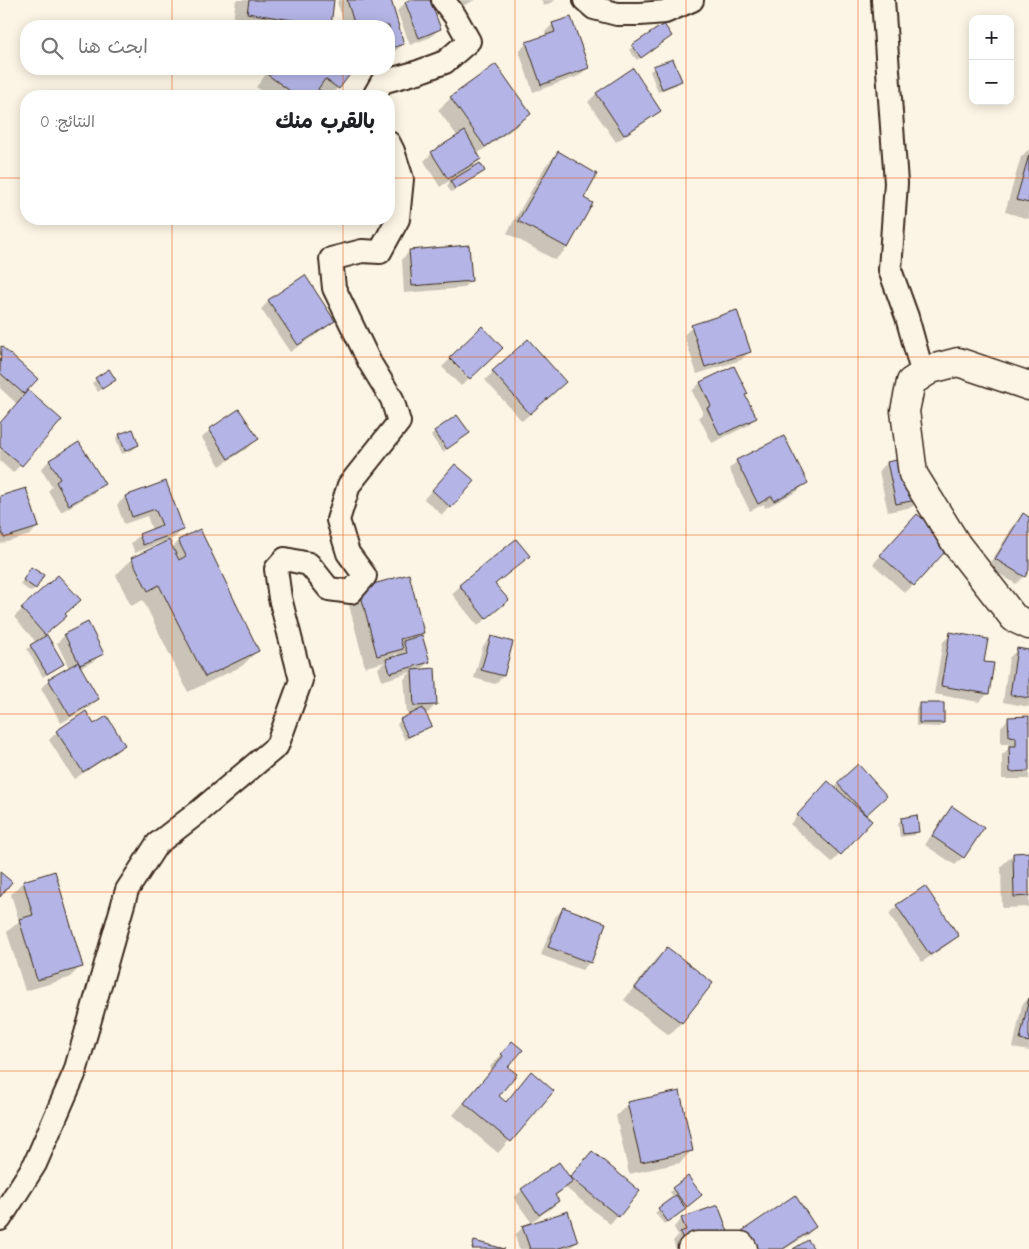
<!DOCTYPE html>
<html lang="ar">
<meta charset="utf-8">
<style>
:root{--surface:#fff;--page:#f2f2f2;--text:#202124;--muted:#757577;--line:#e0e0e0}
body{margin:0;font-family:"Comic Neue","Playpen Sans Arabic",sans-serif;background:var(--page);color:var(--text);direction:rtl}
.controls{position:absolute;right:15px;top:15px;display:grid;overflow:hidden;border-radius:10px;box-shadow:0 2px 12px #0003}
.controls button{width:45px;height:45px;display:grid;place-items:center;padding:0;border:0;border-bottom:1px solid var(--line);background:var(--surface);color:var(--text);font:25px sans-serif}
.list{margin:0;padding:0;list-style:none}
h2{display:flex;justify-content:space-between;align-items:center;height:65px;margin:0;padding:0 20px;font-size:21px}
h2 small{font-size:16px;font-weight:400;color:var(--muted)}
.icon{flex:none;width:28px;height:28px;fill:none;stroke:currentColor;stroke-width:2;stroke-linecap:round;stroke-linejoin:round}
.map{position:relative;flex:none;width:1029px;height:1249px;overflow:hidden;direction:ltr}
.search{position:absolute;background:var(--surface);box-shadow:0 2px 12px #0003;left:20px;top:20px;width:375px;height:55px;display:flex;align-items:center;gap:12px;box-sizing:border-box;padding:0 18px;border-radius:20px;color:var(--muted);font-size:19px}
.panel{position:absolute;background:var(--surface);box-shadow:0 2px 12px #0003;left:20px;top:90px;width:375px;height:135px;border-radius:20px;direction:rtl}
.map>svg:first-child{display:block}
.shadow{fill:#0003;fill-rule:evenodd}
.building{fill:#b4b5e6;stroke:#3b2a1e}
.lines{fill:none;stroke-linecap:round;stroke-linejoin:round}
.minor-casing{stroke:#3b2a1e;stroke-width:26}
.tertiary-casing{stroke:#3b2a1e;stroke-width:31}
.minor{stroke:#fcf5e5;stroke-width:22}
.tertiary{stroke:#fcf5e5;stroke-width:28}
.grid{fill:none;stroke:#e8590c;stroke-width:1;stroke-opacity:0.55}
</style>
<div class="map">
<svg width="1029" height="1249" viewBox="0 0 1029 1249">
<rect width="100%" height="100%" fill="#fcf5e5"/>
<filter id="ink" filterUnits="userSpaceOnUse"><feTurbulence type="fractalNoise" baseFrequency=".02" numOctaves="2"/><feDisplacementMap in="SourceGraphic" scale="10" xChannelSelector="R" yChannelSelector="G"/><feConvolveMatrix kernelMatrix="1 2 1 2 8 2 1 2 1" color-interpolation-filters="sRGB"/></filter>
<g filter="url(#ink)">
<path class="shadow" d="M 236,0 L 333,0 L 328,26 L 232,26 Z
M 339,0 L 390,0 L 403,44 L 394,52 L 389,53 L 389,26 L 345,26 L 337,2 Z
M 412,0 L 428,0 L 439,29 L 431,37 L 410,45 L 397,11 L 405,3 Z
M 459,0 L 475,0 L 462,6 Z
M 541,0 L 556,0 L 544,6 Z
M 553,24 L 587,68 L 579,76 L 533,92 L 519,51 L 527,43 L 546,36 L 545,32 Z
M 671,36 L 637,60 L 629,50 L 633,46 Z
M 654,68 L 680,81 L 676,85 L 658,92 L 650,71 Z
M 270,69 L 352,69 L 331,96 L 269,96 L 256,87 Z
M 632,70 L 659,110 L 651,118 L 616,142 L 588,102 L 596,94 Z
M 451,98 L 529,114 L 517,126 L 477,154 L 480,159 L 469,170 L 484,171 L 480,175 L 451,192 L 447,186 L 452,179 L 440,187 L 424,161 L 432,153 L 458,137 L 438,110 Z
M 1029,149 L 1029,219 L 1005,212 L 1021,157 Z
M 558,153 L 582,198 L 592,204 L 567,248 L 555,260 L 507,233 L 546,165 Z
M 410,251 L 471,280 L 463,288 L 404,293 L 402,259 Z
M 269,301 L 334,320 L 326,328 L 290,352 L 261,309 Z
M 692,327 L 749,352 L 741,360 L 697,374 L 684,335 Z
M 482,328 L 501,348 L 461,386 L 442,367 Z
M 1,348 L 26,390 L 60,420 L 13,473 L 0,461 L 0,424 L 17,404 L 0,388 Z
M 734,368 L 744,396 L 755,418 L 747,426 L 712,443 L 699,417 L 703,413 L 692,391 L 700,383 Z
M 109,371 L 111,383 L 98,392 L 92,383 Z
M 493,372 L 557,390 L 522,421 L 485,380 Z
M 210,430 L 257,439 L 249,447 L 220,466 L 202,438 Z
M 435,432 L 464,436 L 443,452 L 431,436 Z
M 120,435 L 138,445 L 134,449 L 122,454 L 116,439 Z
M 49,461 L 103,484 L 95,492 L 61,512 L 48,491 L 52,487 L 41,469 Z
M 737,461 L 806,483 L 798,491 L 765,508 L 764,504 L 750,511 L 729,469 Z
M 887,463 L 920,498 L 912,507 L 888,512 L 879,471 Z
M 447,473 L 450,507 L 442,515 L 424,499 Z
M 165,482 L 182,530 L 174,538 L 168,540 L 172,548 L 179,541 L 258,650 L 242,666 L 188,692 L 143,600 L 131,606 L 116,575 L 132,559 L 163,544 L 162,542 L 135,553 L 131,543 L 140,535 L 152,530 L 147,516 L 124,524 L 117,505 L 125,497 Z
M 0,498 L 38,526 L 30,535 L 0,544 Z
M 1023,515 L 1029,518 L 1029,568 L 1024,576 L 1016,584 L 988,567 L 1015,523 Z
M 909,524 L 913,585 L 905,593 L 873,564 Z
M 528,556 L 494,585 L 507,600 L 478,626 L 452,594 L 460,586 Z
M 32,568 L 35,588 L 31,592 L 20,584 Z
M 58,576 L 64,614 L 46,634 L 63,664 L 43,677 L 27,649 L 36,642 L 14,617 Z
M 360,589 L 423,633 L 418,638 L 429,661 L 420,671 L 436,704 L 428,713 L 424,713 L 430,726 L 426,729 L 405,740 L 397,724 L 401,720 L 414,714 L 407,714 L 404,679 L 411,672 L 382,681 L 378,668 L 385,662 L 365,667 L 348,601 ZM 397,653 L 398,657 L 391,659 Z
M 951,634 L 983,663 L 988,694 L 979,702 L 934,694 L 943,642 Z
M 65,635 L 102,653 L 94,661 L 80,668 L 98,699 L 90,707 L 61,723 L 41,688 L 49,680 L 69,668 L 57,643 Z
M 491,638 L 503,676 L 495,684 L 474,678 L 483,646 Z
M 1017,650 L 1029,652 L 1029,707 L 1003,702 L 1009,658 Z
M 920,704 L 943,723 L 939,727 L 916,726 L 916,708 Z
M 86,713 L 94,725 L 124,744 L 116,752 L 74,779 L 49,740 L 57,732 Z
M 1009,718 L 1029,718 L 1029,779 L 1002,779 L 1002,755 L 1008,749 L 1008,744 L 1001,744 L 1001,727 Z
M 858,766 L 878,804 L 864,816 L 840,854 L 832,862 L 790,824 L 820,791 L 834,788 Z
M 952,808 L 963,857 L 955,865 L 925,845 L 944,816 Z
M 902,819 L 918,831 L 914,835 L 900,837 L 898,823 Z
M 1029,853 L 1029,907 L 1002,908 L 1001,866 L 1014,854 Z
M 54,873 L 81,966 L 69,978 L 25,991 L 7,932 L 19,921 L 11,894 L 23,882 Z
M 897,906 L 958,935 L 950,943 L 922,962 L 889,914 Z
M 563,909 L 590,962 L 582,970 L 541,955 L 555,917 Z
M 667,948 L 712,983 L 681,1023 L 669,1035 L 624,1000 L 655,960 Z
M 1029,998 L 1029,1051 L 1013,1048 L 1022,1005 Z
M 512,1043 L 497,1096 L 505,1103 L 532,1073 L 553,1091 L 498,1153 L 453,1115 L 492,1069 L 490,1067 Z
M 628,1104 L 692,1150 L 680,1163 L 629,1174 L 616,1116 Z
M 584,1161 L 638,1191 L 610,1224 L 566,1188 L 555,1196 L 558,1201 L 550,1209 L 531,1222 L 514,1198 L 522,1190 L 569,1179 Z
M 673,1189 L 697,1199 L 664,1224 L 655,1213 L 674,1198 L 670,1192 Z
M 682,1219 L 709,1249 L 676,1249 L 673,1241 L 678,1236 L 674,1227 Z
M 523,1227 L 577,1242 L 569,1249 L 519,1249 L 515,1235 Z
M 815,1227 L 807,1235 L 785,1249 L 741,1249 L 735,1239 L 743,1231 Z"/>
<path class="building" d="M 249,0 L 334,0 L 331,26 L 247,13 Z
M 347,0 L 391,0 L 404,44 L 389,49 L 389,26 L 355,26 Z
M 409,0 L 430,0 L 441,29 L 419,38 L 405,2 Z
M 571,17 L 589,68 L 541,85 L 526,42 L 555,32 L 552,23 Z
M 664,24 L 672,36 L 641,58 L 632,45 Z
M 673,59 L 682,81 L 662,89 L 653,66 Z
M 496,64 L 531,114 L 485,147 L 450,97 Z
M 633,68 L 661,111 L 624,135 L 596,93 Z
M 272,69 L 354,69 L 339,89 L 325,79 L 318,89 L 325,94 L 323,96 L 297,96 L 268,75 Z
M 465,131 L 481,159 L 448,179 L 431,152 Z
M 558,151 L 597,174 L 584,198 L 593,203 L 568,248 L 518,221 Z
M 1029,155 L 1029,203 L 1016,200 Z
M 480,163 L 485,171 L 455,189 L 450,181 Z
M 469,245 L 472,281 L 412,286 L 409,250 Z
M 305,275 L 335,321 L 298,345 L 268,300 Z
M 737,310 L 751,352 L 705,367 L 691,325 Z
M 482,326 L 503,348 L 470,379 L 449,358 Z
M 528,339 L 566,382 L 530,414 L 492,371 Z
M 1,346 L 38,379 L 24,394 L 0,373 Z
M 734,366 L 748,394 L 745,395 L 757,418 L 720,435 L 707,408 L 711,406 L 700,382 Z
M 109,369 L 116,380 L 102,389 L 95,378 Z
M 28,390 L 62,420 L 22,466 L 0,447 L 0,423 Z
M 239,409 L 259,439 L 228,459 L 209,429 Z
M 457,415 L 470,433 L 447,449 L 434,431 Z
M 133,429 L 139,445 L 125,451 L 119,434 Z
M 784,436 L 808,483 L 774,501 L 772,496 L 758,504 L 736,460 Z
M 79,442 L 105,484 L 69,505 L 56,482 L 60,479 L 49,460 Z
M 912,457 L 921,499 L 896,504 L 887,462 Z
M 455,464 L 475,481 L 451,508 L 432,490 Z
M 166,481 L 184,530 L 143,545 L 139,534 L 162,525 L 155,509 L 132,517 L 125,496 Z
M 26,488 L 39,527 L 4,538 L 0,526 L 0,496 Z
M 1023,513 L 1029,517 L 1029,570 L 1025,577 L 995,559 Z
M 917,514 L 953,543 L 914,586 L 880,555 Z
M 200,529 L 259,651 L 205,677 L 159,585 L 148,591 L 131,558 L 169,540 L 179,560 L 186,556 L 178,540 Z
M 516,539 L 530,556 L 495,584 L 509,600 L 486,619 L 459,585 Z
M 31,567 L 44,575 L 36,589 L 23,580 Z
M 409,574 L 424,633 L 400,639 L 403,649 L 377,656 L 359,588 Z
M 58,575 L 81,600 L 65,614 L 67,616 L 45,635 L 21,608 Z
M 88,622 L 104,654 L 80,665 L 64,634 Z
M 950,632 L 988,639 L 984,662 L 994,663 L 989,694 L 941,686 Z
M 47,635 L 64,664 L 47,674 L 30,645 Z
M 422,635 L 430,662 L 390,673 L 386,659 L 407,653 L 403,641 Z
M 491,636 L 513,642 L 504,676 L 481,670 Z
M 1017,648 L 1029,650 L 1029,698 L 1010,695 Z
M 78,662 L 99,699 L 70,716 L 48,679 Z
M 435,668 L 437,705 L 414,706 L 412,670 Z
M 919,703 L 944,703 L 944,723 L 919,723 Z
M 423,708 L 432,726 L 408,737 L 400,719 Z
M 86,711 L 94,724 L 107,716 L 125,745 L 83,772 L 56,731 Z
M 1029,716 L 1029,771 L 1010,772 L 1009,746 L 1016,746 L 1016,737 L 1009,736 L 1008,717 Z
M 858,764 L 887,796 L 866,815 L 837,783 Z
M 828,781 L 872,821 L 841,855 L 797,815 Z
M 952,806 L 984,828 L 964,858 L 932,836 Z
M 917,815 L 919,832 L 903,834 L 901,818 Z
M 1029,852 L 1029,896 L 1014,897 L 1013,853 Z
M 55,871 L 83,967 L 37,980 L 19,919 L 33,915 L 23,881 Z
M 0,872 L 12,882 L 0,897 Z
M 925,886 L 959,936 L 930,955 L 896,905 Z
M 563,907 L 606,923 L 591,963 L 548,947 Z
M 667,947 L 713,983 L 682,1023 L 635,988 Z
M 1029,998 L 1029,1042 L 1020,1040 Z
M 512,1041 L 523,1050 L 508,1067 L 517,1074 L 499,1096 L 506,1102 L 531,1071 L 554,1091 L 511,1142 L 464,1103 L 503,1056 L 501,1054 Z
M 680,1091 L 693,1151 L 641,1162 L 627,1102 Z
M 592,1151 L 640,1191 L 619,1217 L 570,1177 Z
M 559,1162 L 573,1182 L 555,1195 L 559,1201 L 539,1215 L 521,1189 Z
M 688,1176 L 702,1195 L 687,1207 L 672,1188 Z
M 676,1195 L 686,1209 L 668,1222 L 658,1208 Z
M 795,1195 L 816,1227 L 783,1249 L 754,1249 L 742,1231 Z
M 718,1205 L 730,1237 L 687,1249 L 680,1232 L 686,1230 L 681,1218 Z
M 568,1211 L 578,1242 L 556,1249 L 530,1249 L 522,1226 Z
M 808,1240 L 814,1249 L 793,1249 Z
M 474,1241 L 505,1249 L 472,1249 Z"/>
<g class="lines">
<g class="minor-casing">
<path id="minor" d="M 585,0 L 594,8 L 617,14 L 640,14 L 665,12 L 692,0
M 883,0 L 896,183 L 890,270 L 907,317 L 923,375
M 374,96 L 382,82 L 418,72 L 445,62 L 469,41 L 455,16 L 443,0
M 0,1219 L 35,1164 L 75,1072 L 127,890 L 157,844 L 201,810 L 277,746 L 301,680 L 280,598 L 276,569 L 285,559 L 309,564 L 329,589 L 351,592 L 365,576 L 348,553 L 338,520 L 349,485 L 399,422 L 392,399 L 370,363 L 334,288 L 331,259 L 362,251 L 380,252 L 398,219 L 402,179 L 393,151 L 389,143"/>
</g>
<g class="tertiary-casing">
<path id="tertiary" d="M 1029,386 L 958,362 L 931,369 L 911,382 L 905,411 L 913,474 L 957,545 L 1014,618 L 1029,625
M 692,1249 L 697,1246 L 741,1246 L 743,1249"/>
</g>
<use href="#minor" class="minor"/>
<use href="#tertiary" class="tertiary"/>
</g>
</g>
<path class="grid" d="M 172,0 L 172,26M 343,0 L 343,26M 515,0 L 515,1249M 686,0 L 686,1249M 858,0 L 858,1249M 172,69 L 172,96M 343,69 L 343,96M 0,178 L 26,178M 389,178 L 1029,178M 172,219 L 172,1249M 343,219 L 343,1249M 0,357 L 1029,357M 0,535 L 1029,535M 0,714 L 1029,714M 0,892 L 1029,892M 0,1071 L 1029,1071"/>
</svg>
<div class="controls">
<button>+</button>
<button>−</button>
</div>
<div class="search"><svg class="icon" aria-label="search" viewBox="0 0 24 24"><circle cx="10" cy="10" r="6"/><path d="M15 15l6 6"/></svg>ابحث هنا</div>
<section class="panel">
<h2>بالقرب منك<small>النتائج: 0</small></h2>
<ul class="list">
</ul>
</section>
</div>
